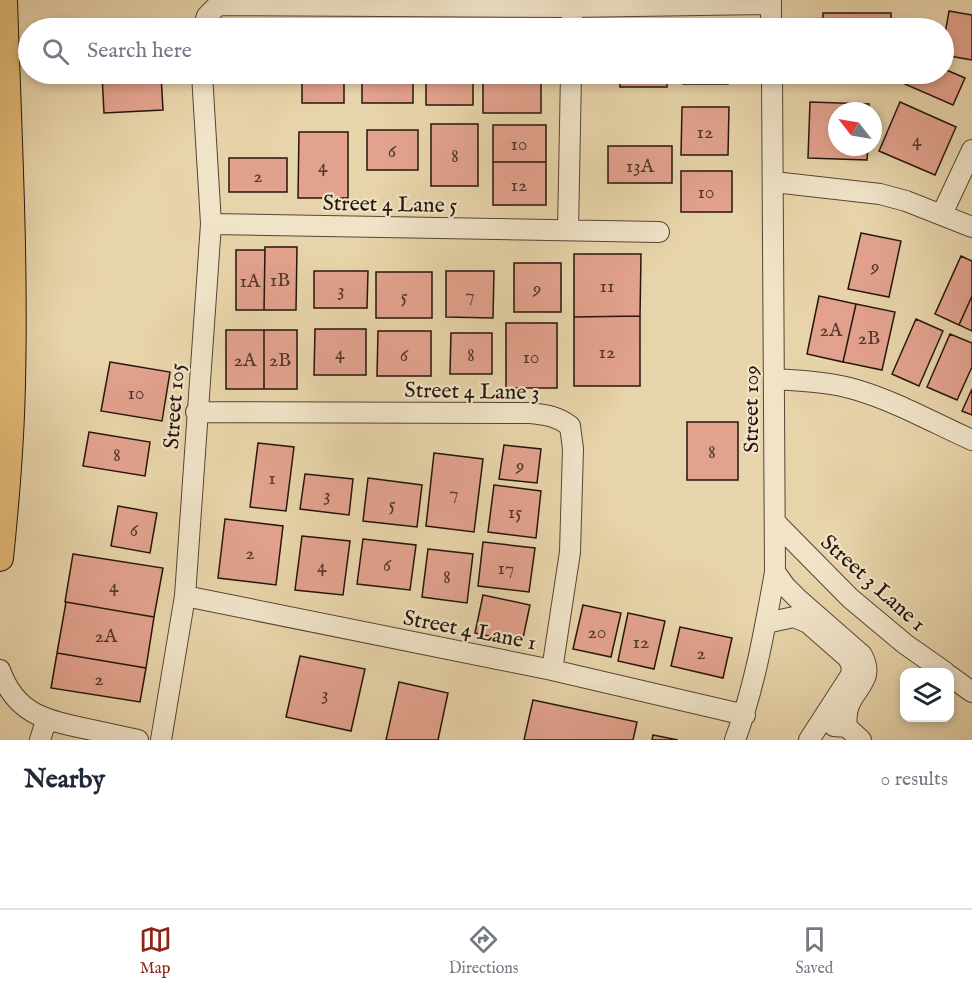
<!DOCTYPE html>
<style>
:root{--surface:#fff;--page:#f2f2f3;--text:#1f2937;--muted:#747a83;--line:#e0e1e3;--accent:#8f2418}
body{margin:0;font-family:"IM FELL English",serif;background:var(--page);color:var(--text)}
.controls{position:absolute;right:18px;bottom:18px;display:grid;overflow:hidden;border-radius:12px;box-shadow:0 3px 9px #0003}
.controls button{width:54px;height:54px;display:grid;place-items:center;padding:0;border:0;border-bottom:2px solid var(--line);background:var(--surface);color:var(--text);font:30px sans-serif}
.compass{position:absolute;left:828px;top:102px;width:54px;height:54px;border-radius:50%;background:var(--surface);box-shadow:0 3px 9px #0003;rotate:301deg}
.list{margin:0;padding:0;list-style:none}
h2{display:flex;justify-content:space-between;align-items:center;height:78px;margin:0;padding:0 24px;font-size:26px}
h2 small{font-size:20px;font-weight:400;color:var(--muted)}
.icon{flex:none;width:33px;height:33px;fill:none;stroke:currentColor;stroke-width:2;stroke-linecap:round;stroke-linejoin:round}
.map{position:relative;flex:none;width:972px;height:740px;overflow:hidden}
.search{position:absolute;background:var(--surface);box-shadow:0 3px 9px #0003;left:18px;right:18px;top:18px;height:66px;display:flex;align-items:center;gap:15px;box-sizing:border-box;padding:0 21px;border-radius:33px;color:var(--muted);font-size:22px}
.sheet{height:168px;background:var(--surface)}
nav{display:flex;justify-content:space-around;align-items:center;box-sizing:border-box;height:84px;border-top:2px solid var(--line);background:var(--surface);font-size:16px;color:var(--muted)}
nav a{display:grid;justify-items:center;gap:3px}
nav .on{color:var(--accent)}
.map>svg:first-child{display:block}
.building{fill:#e3a28e;stroke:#25160c;stroke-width:1.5}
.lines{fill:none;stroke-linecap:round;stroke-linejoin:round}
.minor-casing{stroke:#564634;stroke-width:22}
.major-casing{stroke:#25160c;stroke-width:28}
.minor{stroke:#f0e3c8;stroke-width:20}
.major{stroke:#e4ba75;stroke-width:26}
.labels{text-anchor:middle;stroke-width:4.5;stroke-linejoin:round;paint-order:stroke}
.number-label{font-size:20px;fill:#54392c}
.street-label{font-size:22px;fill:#25160c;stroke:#f0e3c8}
</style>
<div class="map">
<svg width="972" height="740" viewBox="0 0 972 740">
<rect width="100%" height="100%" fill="#e8d4aa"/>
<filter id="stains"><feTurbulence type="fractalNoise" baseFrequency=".00333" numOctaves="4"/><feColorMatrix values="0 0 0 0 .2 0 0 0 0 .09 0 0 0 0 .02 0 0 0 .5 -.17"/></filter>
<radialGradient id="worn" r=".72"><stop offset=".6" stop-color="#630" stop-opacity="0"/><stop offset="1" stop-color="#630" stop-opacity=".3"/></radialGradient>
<path class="building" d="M 949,11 L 972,15 L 972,60 L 944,55 L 944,39 Z
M 823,13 L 891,13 L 891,28 L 823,28 Z
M 944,69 L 965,78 L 953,105 L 900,82 L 904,74 L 944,74 Z
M 102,74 L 161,74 L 163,110 L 104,113 Z
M 302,74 L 344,74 L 344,103 L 302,103 Z
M 362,74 L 413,74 L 413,103 L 362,103 Z
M 426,74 L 473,74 L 473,105 L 426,105 Z
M 483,74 L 541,74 L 541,113 L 483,113 Z
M 620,74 L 667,74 L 667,87 L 620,87 Z
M 683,74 L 728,74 L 728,84 L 683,84 Z
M 823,74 L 885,74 L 885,81 L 823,81 Z
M 810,102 L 869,104 L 869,111 L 837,111 L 837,147 L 868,147 L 867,160 L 808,158 Z
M 900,102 L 956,127 L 935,175 L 879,151 Z
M 682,107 L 729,107 L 728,155 L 681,155 Z
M 431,124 L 478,124 L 478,186 L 431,186 Z
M 493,125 L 546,125 L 546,162 L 493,162 Z
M 367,130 L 418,130 L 418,170 L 367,170 Z
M 299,132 L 348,132 L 348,198 L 298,198 Z
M 608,146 L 672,146 L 672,183 L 608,183 Z
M 229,158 L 287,158 L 287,192 L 229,192 Z
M 493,162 L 546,162 L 546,205 L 493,205 Z
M 681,171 L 732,171 L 732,212 L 681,212 Z
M 861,233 L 901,241 L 889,297 L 848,289 Z
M 265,247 L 297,247 L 296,310 L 264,310 Z
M 236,250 L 265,250 L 264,310 L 236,310 Z
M 574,254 L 641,254 L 640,316 L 574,317 Z
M 961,256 L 972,261 L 972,296 L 959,325 L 935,314 Z
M 514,263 L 561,263 L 561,312 L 514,312 Z
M 314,271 L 368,271 L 367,308 L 314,308 Z
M 446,271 L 494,271 L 493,318 L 446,317 Z
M 376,272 L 432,272 L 432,318 L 376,318 Z
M 819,296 L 856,304 L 843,362 L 807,354 Z
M 972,296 L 972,331 L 959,325 Z
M 856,304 L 895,312 L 882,370 L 843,362 Z
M 640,316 L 640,386 L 574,386 L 574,317 Z
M 916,319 L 943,331 L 919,386 L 892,374 Z
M 506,323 L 557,323 L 557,388 L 506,388 Z
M 315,329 L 366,329 L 366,375 L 314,375 Z
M 226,330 L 264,330 L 264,389 L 226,389 Z
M 264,330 L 297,330 L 297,389 L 264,389 Z
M 378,331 L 431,331 L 431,376 L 377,376 Z
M 451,333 L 492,333 L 492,374 L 450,374 Z
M 950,334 L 972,343 L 972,367 L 957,400 L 927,387 Z
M 110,362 L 170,372 L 162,421 L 101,411 Z
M 972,389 L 972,415 L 962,411 Z
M 687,422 L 738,422 L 738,480 L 687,480 Z
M 89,432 L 150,442 L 145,476 L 83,466 Z
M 258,443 L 294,447 L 286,511 L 250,507 Z
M 504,445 L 541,449 L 537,483 L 499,479 Z
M 434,453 L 483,459 L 474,532 L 426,526 Z
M 305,474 L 353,479 L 349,515 L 300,509 Z
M 368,478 L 422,485 L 417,527 L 363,521 Z
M 494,485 L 541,491 L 536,538 L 488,532 Z
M 118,506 L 157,513 L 150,553 L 111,546 Z
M 225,519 L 283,526 L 276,585 L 218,578 Z
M 302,536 L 350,541 L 343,595 L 295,590 Z
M 363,539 L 416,545 L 410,590 L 357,584 Z
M 483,542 L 535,548 L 529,592 L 478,586 Z
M 428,549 L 473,554 L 467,603 L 422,597 Z
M 73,554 L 163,568 L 154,617 L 65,602 Z
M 483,595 L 530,605 L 522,643 L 475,633 Z
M 66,602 L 154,617 L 146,668 L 57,653 Z
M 583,605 L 621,613 L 611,657 L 573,649 Z
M 628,613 L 665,621 L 654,669 L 618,661 Z
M 680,627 L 732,638 L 723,678 L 671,666 Z
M 57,653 L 146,668 L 140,702 L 51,688 Z
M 300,656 L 365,669 L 351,731 L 286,717 Z
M 399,682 L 448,693 L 438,740 L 386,740 Z
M 533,700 L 637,722 L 633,740 L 524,740 Z
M 653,735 L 678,740 L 652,740 Z"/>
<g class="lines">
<g class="minor-casing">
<path id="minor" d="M 771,0 L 771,28
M 203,28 L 207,16 L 218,5 L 572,7 L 771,4
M 572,28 L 572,7
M 774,182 L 880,194 L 906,201 L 972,227
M 942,214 L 972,150
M 211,224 L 659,232
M 568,230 L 571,74
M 774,379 C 801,381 831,382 857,390 C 897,402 934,423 972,440
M 196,412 L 531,413 C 546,415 557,416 570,426 L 573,449 L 570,552 L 552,670
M 775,522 L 850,598 L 905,644 L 945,672
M 775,572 L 785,586 L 798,599 L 862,655 C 874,678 859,684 850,703 C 846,711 846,719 847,727
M 185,596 L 552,670 L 745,715
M 766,623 L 794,617 L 808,623 L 848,658 L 852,666 L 851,675 L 809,740
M 0,670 C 15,712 43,720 83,728 C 101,732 119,736 138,740
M 950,676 L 972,692
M 834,726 L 847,727 L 861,740
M 40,740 L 44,727 L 50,721
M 161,740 L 185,596 L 211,224 L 202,74
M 735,740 C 755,686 765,628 775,572 L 772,74"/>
</g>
<g class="major-casing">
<path id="major" d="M 0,558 C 6,500 11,441 12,382 C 15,255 8,127 4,0"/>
</g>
<use href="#minor" class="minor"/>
<use href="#major" class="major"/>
</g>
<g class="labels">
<g class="number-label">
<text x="705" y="138">12</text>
<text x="917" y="146">4</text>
<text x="519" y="150">10</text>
<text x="392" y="157">6</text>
<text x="455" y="162">8</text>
<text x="323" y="172">4</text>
<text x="640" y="172">13A</text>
<text x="258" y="182">2</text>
<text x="519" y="191">12</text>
<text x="706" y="198">10</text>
<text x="875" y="272">9</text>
<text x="280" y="286">1B</text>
<text x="250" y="287">1A</text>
<text x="607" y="292">11</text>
<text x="537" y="294">9</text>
<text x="341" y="296">3</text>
<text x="470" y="301">7</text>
<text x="404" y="302">5</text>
<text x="831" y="336">2A</text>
<text x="869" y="344">2B</text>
<text x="607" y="358">12</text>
<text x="340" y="359">4</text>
<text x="404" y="361">6</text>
<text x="471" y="361">8</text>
<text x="531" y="363">10</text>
<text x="245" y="366">2A</text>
<text x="280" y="366">2B</text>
<text x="136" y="399">10</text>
<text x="712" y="458">8</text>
<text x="117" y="461">8</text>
<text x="520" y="471">9</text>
<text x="272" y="484">1</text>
<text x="454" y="499">7</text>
<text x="327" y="501">3</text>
<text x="392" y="510">5</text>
<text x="515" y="518">15</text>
<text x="134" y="536">6</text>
<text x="250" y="559">2</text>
<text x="387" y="571">6</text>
<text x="322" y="572">4</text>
<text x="506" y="574">17</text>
<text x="447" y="583">8</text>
<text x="114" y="592">4</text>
<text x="597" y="638">20</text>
<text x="106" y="642">2A</text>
<text x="641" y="648">12</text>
<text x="701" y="659">2</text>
<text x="99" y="685">2</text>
<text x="325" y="700">3</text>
</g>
<g class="street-label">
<text transform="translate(390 203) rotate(1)" y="8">Street 4 Lane 5</text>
<text transform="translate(472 390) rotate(1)" y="8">Street 4 Lane 3</text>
<text transform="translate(173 406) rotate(-86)" y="8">Street 105</text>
<text transform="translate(750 409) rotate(-90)" y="8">Street 109</text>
<text transform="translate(874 582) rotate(42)" y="8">Street 3 Lane 1</text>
<text transform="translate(470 629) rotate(11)" y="8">Street 4 Lane 1</text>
</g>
</g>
<rect width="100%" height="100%" filter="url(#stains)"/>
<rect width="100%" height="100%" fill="url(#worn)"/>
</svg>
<div class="controls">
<button><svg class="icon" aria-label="layers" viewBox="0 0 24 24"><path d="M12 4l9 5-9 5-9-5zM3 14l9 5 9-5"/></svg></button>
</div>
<svg class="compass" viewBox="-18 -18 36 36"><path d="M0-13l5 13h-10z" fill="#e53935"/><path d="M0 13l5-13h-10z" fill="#747a83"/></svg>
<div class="search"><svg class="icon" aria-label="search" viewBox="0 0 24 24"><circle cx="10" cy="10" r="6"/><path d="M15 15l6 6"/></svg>Search here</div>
</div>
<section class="sheet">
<h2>Nearby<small>0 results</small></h2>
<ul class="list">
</ul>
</section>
<nav>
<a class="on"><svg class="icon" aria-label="map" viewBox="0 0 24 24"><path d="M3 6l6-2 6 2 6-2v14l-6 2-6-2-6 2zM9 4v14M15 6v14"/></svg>Map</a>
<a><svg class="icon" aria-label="directions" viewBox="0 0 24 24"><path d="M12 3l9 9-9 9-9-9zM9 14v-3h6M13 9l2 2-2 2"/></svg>Directions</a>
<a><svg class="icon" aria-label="saved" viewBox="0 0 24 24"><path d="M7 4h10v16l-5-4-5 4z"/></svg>Saved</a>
</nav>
